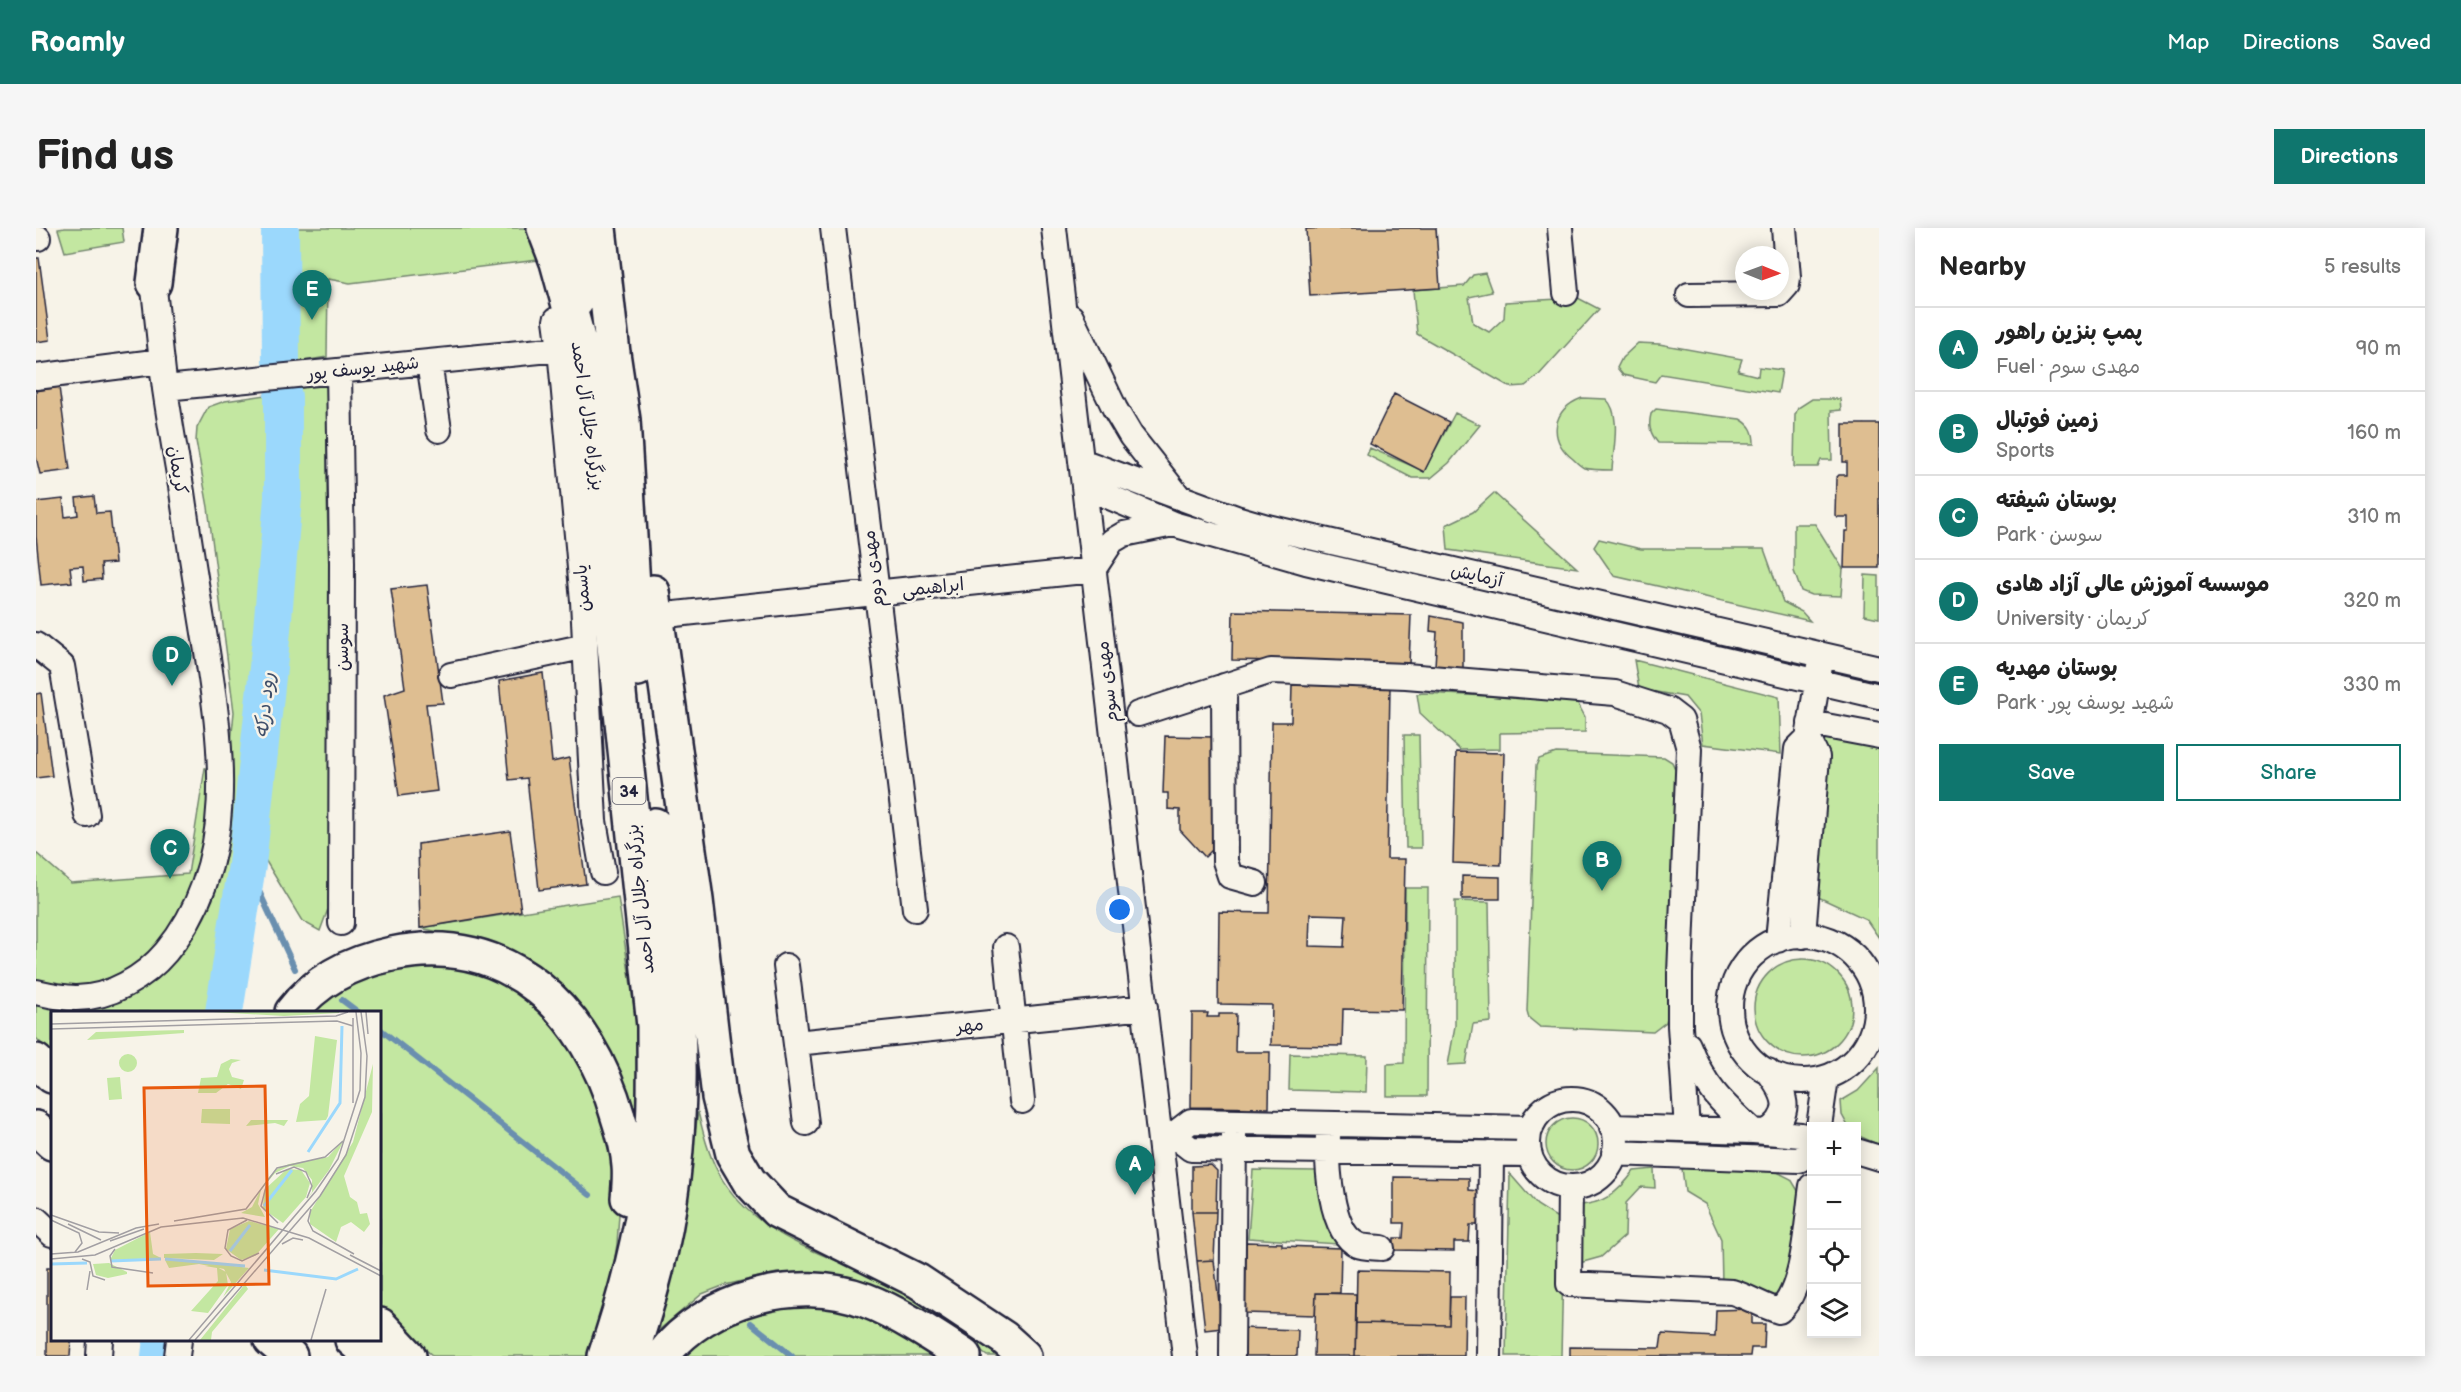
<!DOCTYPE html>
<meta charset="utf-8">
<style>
:root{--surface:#fff;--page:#f6f6f6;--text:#222;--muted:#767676;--line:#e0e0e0;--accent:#0f766e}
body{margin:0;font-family:"Balsamiq Sans","Playpen Sans Arabic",sans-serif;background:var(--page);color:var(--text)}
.controls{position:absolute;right:18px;bottom:18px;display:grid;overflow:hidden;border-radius:0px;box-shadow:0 3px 15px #0003}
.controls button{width:54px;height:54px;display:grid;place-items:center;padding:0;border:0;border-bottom:2px solid var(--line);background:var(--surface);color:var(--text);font:30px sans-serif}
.compass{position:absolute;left:1699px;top:18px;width:54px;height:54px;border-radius:50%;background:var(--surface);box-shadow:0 3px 15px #0003;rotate:91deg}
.you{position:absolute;left:1084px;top:682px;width:21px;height:21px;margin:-15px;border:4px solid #fff;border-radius:50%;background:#1a73e8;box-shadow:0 0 0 9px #1a73e833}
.badge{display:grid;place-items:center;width:39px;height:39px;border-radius:50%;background:var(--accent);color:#fff;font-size:20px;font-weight:700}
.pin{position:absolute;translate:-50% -50px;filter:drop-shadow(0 2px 3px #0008)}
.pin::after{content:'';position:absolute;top:32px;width:21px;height:18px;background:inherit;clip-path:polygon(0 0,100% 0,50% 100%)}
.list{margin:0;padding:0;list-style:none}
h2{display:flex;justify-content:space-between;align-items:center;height:78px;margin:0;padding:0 24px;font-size:26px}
h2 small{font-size:20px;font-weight:400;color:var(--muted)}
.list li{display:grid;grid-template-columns:39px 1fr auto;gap:18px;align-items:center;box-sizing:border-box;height:84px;padding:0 24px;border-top:2px solid var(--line)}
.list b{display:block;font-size:22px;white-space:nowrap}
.list p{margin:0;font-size:20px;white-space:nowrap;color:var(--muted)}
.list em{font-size:20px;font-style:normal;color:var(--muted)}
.actions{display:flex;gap:12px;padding:18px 24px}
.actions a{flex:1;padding:14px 0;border:2px solid var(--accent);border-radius:0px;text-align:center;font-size:21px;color:var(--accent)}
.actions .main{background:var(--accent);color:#fff}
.icon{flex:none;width:33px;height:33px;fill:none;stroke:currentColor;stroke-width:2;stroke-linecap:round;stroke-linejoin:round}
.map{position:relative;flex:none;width:1843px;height:1128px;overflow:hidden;border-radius:0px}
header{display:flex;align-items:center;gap:36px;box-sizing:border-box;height:84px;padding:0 30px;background:var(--accent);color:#fff}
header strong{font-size:28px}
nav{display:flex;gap:33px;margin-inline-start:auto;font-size:21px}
.intro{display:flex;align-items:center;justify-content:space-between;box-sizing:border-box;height:144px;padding:0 36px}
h1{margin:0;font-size:42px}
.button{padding:15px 27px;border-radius:0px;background:var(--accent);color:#fff;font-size:21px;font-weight:700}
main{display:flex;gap:36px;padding:0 36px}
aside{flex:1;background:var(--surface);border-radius:0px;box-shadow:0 3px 15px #0003}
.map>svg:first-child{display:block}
.green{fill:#c3e7a1;stroke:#72846e;stroke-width:1.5}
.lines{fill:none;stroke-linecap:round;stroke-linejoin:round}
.stream{stroke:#6b8faf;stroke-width:6}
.river{stroke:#9bd8fc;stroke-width:38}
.building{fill:#debe91;stroke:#22223b;stroke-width:1.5;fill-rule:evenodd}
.minor-casing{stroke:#22223b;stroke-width:28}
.major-casing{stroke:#22223b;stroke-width:34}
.highway-casing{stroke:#22223b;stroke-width:38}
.minor{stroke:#f7f3e8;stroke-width:24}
.major{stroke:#f7f3e8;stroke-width:30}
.highway{stroke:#f7f3e8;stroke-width:33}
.labels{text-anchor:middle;stroke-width:5;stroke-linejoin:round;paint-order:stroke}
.shield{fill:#f7f3e8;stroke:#62616f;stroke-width:1.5}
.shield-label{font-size:16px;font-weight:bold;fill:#22223b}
.street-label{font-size:18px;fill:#22223b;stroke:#f7f3e8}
.water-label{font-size:20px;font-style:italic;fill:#40506b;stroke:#f7f3e8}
.inset-river{fill:none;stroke:#9bd8fc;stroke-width:3}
.inset-road{fill:none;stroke:#a29fa3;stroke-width:1.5}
.view{fill:#e8590c;fill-opacity:0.15;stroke:#e8590c;stroke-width:3}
.inset-edge{fill:none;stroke:#22223b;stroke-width:3}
</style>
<header>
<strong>Roamly</strong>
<nav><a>Map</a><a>Directions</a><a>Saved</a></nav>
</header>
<div class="intro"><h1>Find us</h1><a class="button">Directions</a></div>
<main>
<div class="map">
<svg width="1843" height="1128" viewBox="0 0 1843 1128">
<rect width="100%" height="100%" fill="#f7f3e8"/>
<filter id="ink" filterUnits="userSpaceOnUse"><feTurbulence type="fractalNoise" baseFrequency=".0167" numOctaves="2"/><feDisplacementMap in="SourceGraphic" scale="12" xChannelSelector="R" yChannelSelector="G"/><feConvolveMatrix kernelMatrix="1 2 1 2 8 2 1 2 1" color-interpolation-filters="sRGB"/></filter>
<g filter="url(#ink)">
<path class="green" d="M 29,0 L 86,0 L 88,14 L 29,24 L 22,1 Z
M 257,0 L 490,0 L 502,32 L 314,55 L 292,51 L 291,129 L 261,134 Z
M 1449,45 L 1456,64 L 1433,69 L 1437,95 L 1453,104 L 1468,90 L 1469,74 L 1542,70 L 1563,81 L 1502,148 L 1489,158 L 1474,159 L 1381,106 L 1377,62 L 1428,58 L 1437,47 Z
M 1602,115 L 1623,116 L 1706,131 L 1702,143 L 1722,148 L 1723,139 L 1746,142 L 1742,165 L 1625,146 L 1619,154 L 1587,147 L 1581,140 L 1586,130 Z
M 291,155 L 291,268 L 296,457 L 292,681 L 284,703 L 266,693 L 225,625 L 234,514 L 245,444 L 260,265 L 261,161 Z
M 237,166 L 239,237 L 212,530 L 176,784 L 16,784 L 16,826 L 0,810 L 0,771 L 25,775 L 131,732 L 189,576 L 198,484 L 172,279 L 160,213 L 161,200 L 172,179 L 189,173 Z
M 1546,170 L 1570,171 C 1586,186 1577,222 1576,242 C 1568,242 1556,242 1548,240 C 1544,238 1540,234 1537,231 C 1512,211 1515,182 1546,170 Z
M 1776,171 L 1804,171 L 1805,182 L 1795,183 L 1796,232 L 1785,232 L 1782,239 L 1758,239 L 1759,187 L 1762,180 Z
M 1620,181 L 1704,191 C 1715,197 1718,204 1718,216 L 1622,215 C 1614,205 1612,198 1615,186 Z
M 1419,185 L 1444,197 L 1413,235 L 1395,250 L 1376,250 L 1331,227 L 1334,220 L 1388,243 Z
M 1458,265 L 1541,340 L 1412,322 L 1410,297 L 1437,284 Z
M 1758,296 L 1779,296 L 1807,341 L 1805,368 L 1775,367 L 1765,363 L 1758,343 Z
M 1563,311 L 1605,321 L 1728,321 L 1747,374 L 1766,384 L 1774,393 L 1578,348 L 1558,319 Z
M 1829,347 L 1843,348 L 1843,390 L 1828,387 Z
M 1598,432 L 1743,469 L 1745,526 L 1667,516 L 1663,486 L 1649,469 L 1603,461 Z
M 1387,465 L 1540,472 L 1549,489 L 1549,504 L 1464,505 L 1464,521 L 1424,522 L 1384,485 L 1381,466 Z
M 1789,504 L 1843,516 L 1843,710 L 1830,691 L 1780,668 Z
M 1368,507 L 1383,507 L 1385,620 L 1370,620 Z
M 1520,525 L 1628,529 L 1636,534 L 1640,543 L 1631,790 L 1630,794 L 1617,804 L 1504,799 L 1493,790 L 1491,783 L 1500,538 L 1503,531 Z
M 169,540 L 178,541 L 162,655 L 116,730 L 58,760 L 0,754 L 0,625 L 35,655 L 152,646 Z
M 1369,660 L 1392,660 L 1391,868 L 1351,868 L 1351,836 L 1368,835 Z
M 582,669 L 606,833 L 601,901 C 596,882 591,862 584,844 C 563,795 525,747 476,724 C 447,711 415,707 384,700 Z
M 1419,673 L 1453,674 L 1455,794 L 1437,796 L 1430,836 L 1412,837 L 1419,798 Z
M1718 780a49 49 0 1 1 98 0a49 49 0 1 1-98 0Z
M 361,733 L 467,747 L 550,829 L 585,957 L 581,1016 L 576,1048 L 554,1128 L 397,1128 L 344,1081 L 344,784 L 269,784 L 275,778 Z
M 1254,826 L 1331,828 L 1330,864 L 1253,862 Z
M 1843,840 L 1843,917 L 1821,907 L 1820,898 L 1812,898 L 1806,887 L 1805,873 L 1822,863 Z
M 662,884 C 667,904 672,925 682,944 C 718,1011 794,1027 858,1057 C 897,1076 933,1103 969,1128 L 951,1128 L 905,1093 L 847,1061 L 798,1047 L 741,1045 L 689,1057 L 666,1066 L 623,1102 L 648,984 Z
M1510 916a26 26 0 1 1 52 0a26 26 0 1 1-52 0Z
M 1646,940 L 1739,943 L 1755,951 L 1764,966 L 1759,1027 L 1750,1060 L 1738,1075 L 1686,1056 L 1685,1011 L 1669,976 L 1649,964 Z
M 1618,941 L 1619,960 L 1605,959 L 1590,975 L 1589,1008 L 1565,1029 L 1540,1036 L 1540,977 C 1567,977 1583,964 1598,943 Z
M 1217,942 L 1281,943 L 1302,1016 L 1212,1010 Z
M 1474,946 L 1501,977 L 1528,994 L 1525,1128 L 1470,1128 Z
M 741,1075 L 815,1078 L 911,1128 L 639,1128 L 664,1106 Z"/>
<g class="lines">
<path class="stream" d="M 211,637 L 259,741
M 306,772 L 322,784
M 344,801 L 554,967
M 715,1095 L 756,1128"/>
<path class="river" d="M 244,0 L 245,133
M 188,784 L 211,637 L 236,402 L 247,269 L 247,168
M 124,1128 L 126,1112"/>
</g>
<path class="building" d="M 1289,0 L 1400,0 L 1404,60 L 1274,68 L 1270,1 Z
M 0,30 L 3,30 L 14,112 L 0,114 Z
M 23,159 L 34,242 L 4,246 L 0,229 L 0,163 Z
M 1358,166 L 1413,194 L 1388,244 L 1334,216 Z
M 1807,196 L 1843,196 L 1843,340 L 1808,340 L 1809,303 L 1812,303 L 1812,289 L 1802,289 L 1799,287 L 1800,250 L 1803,247 L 1811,247 L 1811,234 L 1807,234 Z
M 58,268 L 60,285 L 74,284 L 79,335 L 65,336 L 66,351 L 48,353 L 47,338 L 34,339 L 36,354 L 5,357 L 0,308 L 0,274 L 27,271 L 29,289 L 42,287 L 40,270 Z
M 391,357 L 407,475 L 390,476 L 401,563 L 363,568 L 348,467 L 369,460 L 355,361 Z
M 1197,383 L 1375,387 L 1373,436 L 1196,432 Z
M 1395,388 L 1427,394 L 1427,440 L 1399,438 L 1401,404 L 1394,403 Z
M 507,445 L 516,534 L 533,530 L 550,656 L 503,662 L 491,550 L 473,552 L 463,453 Z
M 1256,457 L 1354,458 L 1351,631 L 1369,631 L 1366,782 L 1307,781 L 1306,818 L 1235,817 L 1236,777 L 1182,776 L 1183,684 L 1233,685 L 1236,494 L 1255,494 ZM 1274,686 L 1310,687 L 1308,719 L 1273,718 Z
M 5,465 L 16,548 L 0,550 L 0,466 Z
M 1129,508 L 1179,509 L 1176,622 L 1169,629 L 1144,602 L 1144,582 L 1132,581 L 1132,565 L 1127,565 Z
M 1420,524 L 1468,525 L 1465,637 L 1417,635 Z
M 474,603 L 485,683 L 384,700 L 382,616 Z
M 1426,648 L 1464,649 L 1464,671 L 1426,671 Z
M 1156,785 L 1172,785 L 1171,789 L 1183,789 L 1183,786 L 1200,786 L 1199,824 L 1234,824 L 1233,880 L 1155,879 Z
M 1175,937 L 1181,943 L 1180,984 L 1156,984 L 1156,938 Z
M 1358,949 L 1433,950 L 1433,962 L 1443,963 L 1443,997 L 1434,997 L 1433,1014 L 1418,1014 L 1418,1023 L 1358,1022 L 1358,1010 L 1367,1010 L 1368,995 L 1358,995 Z
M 1156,984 L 1180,984 L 1178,1032 L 1161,1033 Z
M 1210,1014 L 1246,1015 L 1246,1018 L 1305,1020 L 1304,1065 L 1280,1065 L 1279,1087 L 1209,1085 Z
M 1178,1032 L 1186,1100 L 1169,1102 L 1161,1033 Z
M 11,1040 L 16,1040 L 16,1112 L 35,1112 L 34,1128 L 11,1128 Z
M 1321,1042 L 1414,1044 L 1413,1097 L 1320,1095 Z
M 1280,1065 L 1320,1066 L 1319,1128 L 1278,1128 Z
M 1414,1069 L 1429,1069 L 1428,1128 L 1319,1128 L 1320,1095 L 1413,1097 Z
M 1716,1081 L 1716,1096 L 1729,1096 L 1728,1120 L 1715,1120 L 1714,1128 L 1534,1128 L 1534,1119 L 1624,1120 L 1626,1106 L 1679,1109 L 1680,1082 Z
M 1205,1100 L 1262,1102 L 1261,1128 L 1205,1128 Z"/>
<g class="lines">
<g class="minor-casing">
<path id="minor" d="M 797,0 L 879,681
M 1018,0 L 1149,1128
M 1524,0 L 1530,65
M 0,10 L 2,10
M 1653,67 L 1743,66 L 1751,57 L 1752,49 L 1748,0
M 1035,89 L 1079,181 L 1095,208 L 1143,269
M 522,107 L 520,92 L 524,121 L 547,373 L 558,593 L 567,644
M 393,134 L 403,202
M 303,143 L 306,335 L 305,695
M 0,149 L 126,133
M 129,160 L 524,121
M 1045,233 L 1200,290 L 1231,299 L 1843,440
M 1048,258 L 1137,296 L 1270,334 L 1843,468
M 630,387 L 1057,342 L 1076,313 L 1088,306 L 1137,296
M 0,417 L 26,438 L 51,587
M 415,447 L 541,420
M 1188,458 L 1189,633 L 1194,648 L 1219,655
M 1102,486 L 1235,443 L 1370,448 L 1579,465 L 1632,482 L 1645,492 L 1653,521 L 1644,746 L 1644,798 L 1651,901
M 1774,495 L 1843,508
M1694 780a73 73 0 1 1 146 0a73 73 0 1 1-146 0Z
M 1767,708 L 1781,529 L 1772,510 L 1784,438
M 1742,712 L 1761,521 L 1772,510
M 970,719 L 986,873
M 750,738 L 770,895
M 0,764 C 13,767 27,770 40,770 C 74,770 109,749 130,724 C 204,635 186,517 169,411 C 161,362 153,313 146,264 C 140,229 134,195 129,161 C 124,121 121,80 115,39
M 760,815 L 1109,779
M 1652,817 C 1668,858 1684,874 1717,903
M1492 915a44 44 0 1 1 88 0a44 44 0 1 1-88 0Z
M 1783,898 L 1790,850
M 1576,899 L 1717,903 L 1765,907 L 1776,916
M 1731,904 C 1759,884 1749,866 1732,843
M 1124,907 L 1137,907 L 1155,921 L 1493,926
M 1137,907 L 1155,893 L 1495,900
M 1292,907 C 1291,934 1293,1004 1322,1017 C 1329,1020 1339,1019 1346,1020
M 1820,923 L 1843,930
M 1578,925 L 1763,932 L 1776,924
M 1534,959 L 1533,1056 L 1696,1064 C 1713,1069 1726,1078 1743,1083 C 1769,1062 1771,990 1776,958
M 0,991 L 16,1006
M 63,1128 L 64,1112
M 141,1128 L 143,1112
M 1196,1128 L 1198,905
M 1453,1128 L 1455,925"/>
</g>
<g class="major-casing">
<path id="major" d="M 532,0 L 542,74"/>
</g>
<g class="highway-casing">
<path id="highway" d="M 508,0 L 521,34 L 548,132 L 618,798 C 618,831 619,865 617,899 C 613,977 594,1055 569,1128
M 563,0 L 577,125 L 587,192 L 602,441
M 118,55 L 125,0
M 617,364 L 660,672 L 683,869 L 697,926 L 713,953 L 741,983 L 882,1053 L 968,1110 L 988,1128
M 256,784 C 280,752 317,734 356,726 C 473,702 552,784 582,889 C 587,904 592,921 593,938 C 594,948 593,959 592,970
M 0,833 L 16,848
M 0,900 L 16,915
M 344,1097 L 373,1128
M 235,1112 L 254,1128
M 316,1112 L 335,1128
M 595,1128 C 602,1103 611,1079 617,1054 C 640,970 646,882 642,796 C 639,729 626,663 619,597
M 626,1128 C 670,1071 761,1046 829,1072 C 861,1084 899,1109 928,1128"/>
</g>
<use href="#minor" class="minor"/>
<use href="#major" class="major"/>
<use href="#highway" class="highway"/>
</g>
</g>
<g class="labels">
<rect class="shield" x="576.5" y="550" width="33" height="26" rx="4.5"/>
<g class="shield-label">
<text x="593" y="569">34</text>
</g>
<g class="street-label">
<text transform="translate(327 140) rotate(-6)" y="6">شهید یوسف پور</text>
<text transform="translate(552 188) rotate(82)" y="6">بزرگراه جلال آل احمد</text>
<text transform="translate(142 242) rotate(81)" y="6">کریمان</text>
<text transform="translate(837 341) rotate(-97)" y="6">مهدی دوم</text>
<text transform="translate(1441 347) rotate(13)" y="6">آزمایش</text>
<text transform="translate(897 359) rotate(-6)" y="6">ابراهیمی</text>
<text transform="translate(546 360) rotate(-94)" y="6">یاسمن</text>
<text transform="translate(306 419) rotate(-90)" y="6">سوسن</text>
<text transform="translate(1071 454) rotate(-97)" y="6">مهدی سوم</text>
<text transform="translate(604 671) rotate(-96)" y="6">بزرگراه جلال آل احمد</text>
<text transform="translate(934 797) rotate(-6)" y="6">مهر</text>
</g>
<g class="water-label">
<text transform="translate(228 477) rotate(-84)" y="7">رود درکه</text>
</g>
</g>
<g transform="translate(15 783)">
<rect width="330" height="330" fill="#f7f3e8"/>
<path d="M 162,1 L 288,1 L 288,2 L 233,5 ZM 133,19 L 133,22 L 36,29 L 45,21 ZM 264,25 L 286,29 L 277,105 L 275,109 L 245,111 L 249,93 L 258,85 ZM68 52a9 9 0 1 1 18 0a9 9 0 1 1-18 0ZM 180,48 L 190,49 L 181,52 L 178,58 L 181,66 L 193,69 L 190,78 L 177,73 L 165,82 L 147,82 L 150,67 L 166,66 L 170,53 ZM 322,53 L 321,101 L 293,165 L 299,186 L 306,191 L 309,203 L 316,202 L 319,213 L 313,221 L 300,211 L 290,216 L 285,231 L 259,213 L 259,201 L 302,131 ZM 69,66 L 71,88 L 58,89 L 56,67 ZM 179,98 L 179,113 L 150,112 L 151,98 ZM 200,109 L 237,109 L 233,115 L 224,112 L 195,115 ZM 294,127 L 278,159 L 254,191 L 261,181 L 261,169 L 252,157 L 239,155 L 224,162 L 210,179 L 207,193 L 214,206 L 190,202 L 201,196 L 210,178 L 217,167 L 226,158 L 238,153 L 277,146 ZM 236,158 L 250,159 L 259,172 L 255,186 L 232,212 L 212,198 L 213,179 ZM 198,210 L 228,218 L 204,245 L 190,249 L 175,238 L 179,218 ZM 99,221 L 102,243 L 110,247 L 59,249 L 64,239 ZM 113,243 L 145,242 L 172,243 L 163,249 L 113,247 ZM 114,249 L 153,251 L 198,257 L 172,286 L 180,271 L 173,258 L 148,253 L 118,257 ZM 58,252 L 76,261 L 76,263 L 57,267 L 45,264 L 42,253 ZM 154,255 L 164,255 L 175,261 L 177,274 L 157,302 L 140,300 L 167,270 L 166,257 ZM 194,273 L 197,278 L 161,321 L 160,329 L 149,329 Z" fill="#c3e7a1"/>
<path class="inset-river" d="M 257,141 L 289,92 L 291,15M 213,195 L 241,159M 179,240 L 199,214M 114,248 L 194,255M 60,250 L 110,248M 0,253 L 36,252M 213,259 L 285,268 L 307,258"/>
<path class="inset-road" d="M 315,1 L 317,23M 302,7 L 302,92M 0,13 L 285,5 L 297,1M 0,18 L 286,10 L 302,15M 225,163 L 243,156 L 255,161 L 261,175 L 256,187M 216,172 L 210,195 L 227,212M 260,198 L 257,210 L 262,220 L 303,243M 0,204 L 48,221 L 68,222M 0,209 L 28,222 L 31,232 L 24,241M 196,209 L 177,219 L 174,237 L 180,245 L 191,250 L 208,242M 123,210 L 195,198 L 226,157 L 274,146 L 292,130M 17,213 L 50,229M 59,230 L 93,218M 231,233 L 242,227 L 252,229M 64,238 L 59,245 L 61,256 L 102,262M 0,243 L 27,241 L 85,217 L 108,213M 299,244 L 330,260M 0,248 L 44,244 L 110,216 L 192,207 L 258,227 L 330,265M 31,248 L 39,251 L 42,265 L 54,269M 36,279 L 39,260M 138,329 L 265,180 L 287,148 L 309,79 L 310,42 L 305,1M 144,329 L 269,185 L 295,144 L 314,86 L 316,45 L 310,1M 260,329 L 275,278"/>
<path class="view" d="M 214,75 L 218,273 L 97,275 L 93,77 Z"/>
<rect width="330" height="330" class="inset-edge"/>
</g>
</svg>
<div class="controls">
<button>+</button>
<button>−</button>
<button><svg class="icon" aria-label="locate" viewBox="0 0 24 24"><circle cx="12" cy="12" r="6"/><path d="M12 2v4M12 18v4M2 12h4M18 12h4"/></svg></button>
<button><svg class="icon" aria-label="layers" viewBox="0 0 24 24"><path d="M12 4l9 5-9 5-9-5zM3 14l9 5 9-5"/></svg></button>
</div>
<svg class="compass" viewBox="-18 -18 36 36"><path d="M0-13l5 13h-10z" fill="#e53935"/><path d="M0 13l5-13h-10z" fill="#767676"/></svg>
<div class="you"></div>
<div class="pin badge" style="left:1099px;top:967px">A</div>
<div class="pin badge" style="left:1566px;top:663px">B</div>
<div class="pin badge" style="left:134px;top:651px">C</div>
<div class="pin badge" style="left:136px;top:458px">D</div>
<div class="pin badge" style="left:276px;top:92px">E</div>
</div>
<aside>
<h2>Nearby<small>5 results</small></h2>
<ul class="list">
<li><span class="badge">A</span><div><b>پمپ بنزین راهور</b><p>Fuel · مهدی سوم</p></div><em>90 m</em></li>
<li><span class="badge">B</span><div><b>زمین فوتبال</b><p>Sports</p></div><em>160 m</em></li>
<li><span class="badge">C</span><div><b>بوستان شیفته</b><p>Park · سوسن</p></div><em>310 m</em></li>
<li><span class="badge">D</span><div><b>موسسه آموزش عالی آزاد هادی</b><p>University · کریمان</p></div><em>320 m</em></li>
<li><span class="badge">E</span><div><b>بوستان مهدیه</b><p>Park · شهید یوسف پور</p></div><em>330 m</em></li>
</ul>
<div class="actions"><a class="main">Save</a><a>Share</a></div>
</aside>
</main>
